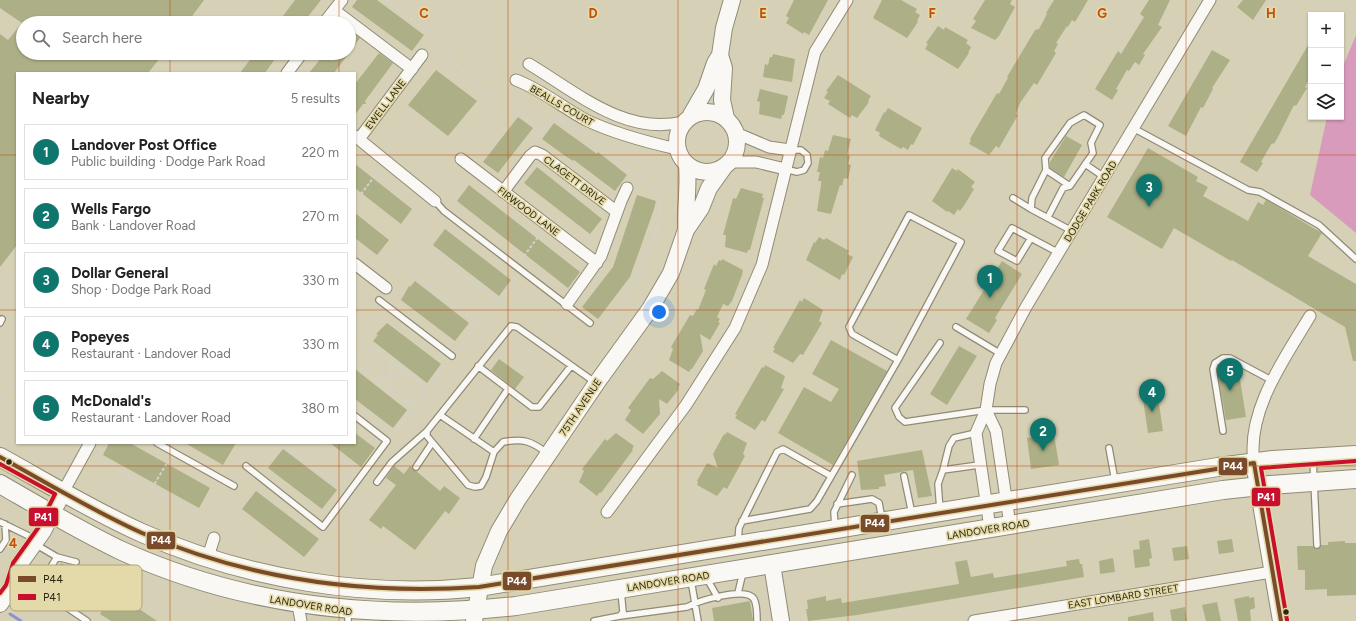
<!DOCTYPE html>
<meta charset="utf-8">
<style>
:root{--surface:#fff;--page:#f6f6f6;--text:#222;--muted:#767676;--line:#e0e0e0;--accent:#0f766e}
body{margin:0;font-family:Figtree,sans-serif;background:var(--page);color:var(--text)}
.controls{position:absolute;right:12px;top:12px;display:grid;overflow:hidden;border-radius:0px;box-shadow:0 1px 3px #0004}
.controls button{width:36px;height:36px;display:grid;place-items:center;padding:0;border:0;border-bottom:1px solid var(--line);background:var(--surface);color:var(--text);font:20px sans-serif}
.you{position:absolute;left:659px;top:312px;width:14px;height:14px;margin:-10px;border:3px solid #fff;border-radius:50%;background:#1a73e8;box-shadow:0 0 0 6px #1a73e833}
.badge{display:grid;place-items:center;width:26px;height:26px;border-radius:50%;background:var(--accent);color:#fff;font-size:13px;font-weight:700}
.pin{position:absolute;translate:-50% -33px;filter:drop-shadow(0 1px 2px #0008)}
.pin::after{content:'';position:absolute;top:21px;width:14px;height:12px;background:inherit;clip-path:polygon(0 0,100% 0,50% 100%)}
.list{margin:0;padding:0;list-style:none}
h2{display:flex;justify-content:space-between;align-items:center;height:52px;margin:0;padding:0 16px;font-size:17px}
h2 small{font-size:13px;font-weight:400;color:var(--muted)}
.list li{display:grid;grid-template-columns:26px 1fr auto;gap:12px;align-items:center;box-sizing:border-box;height:56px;margin:0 8px 8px;padding:0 8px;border:1px solid var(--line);border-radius:0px}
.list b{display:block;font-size:15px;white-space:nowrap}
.list p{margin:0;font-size:13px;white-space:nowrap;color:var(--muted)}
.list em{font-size:13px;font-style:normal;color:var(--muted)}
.icon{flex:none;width:22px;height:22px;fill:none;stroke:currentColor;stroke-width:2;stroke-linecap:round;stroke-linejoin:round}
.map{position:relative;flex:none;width:1356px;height:621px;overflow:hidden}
.search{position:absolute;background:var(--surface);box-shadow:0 1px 3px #0004;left:16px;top:16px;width:340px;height:44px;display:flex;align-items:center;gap:10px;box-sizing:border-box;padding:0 14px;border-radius:22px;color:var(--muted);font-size:15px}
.panel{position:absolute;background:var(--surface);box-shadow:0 1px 3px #0004;left:16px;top:72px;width:340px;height:372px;border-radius:0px}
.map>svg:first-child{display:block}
.forest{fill:#d99bbc}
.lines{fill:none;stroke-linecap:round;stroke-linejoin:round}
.stream{stroke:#8c91d6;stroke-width:3}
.building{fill:#adaf86}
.lane-casing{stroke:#8f8b76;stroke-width:8}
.street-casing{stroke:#8f8b76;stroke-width:13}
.secondary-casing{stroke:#8f8b76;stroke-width:18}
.primary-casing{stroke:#8f8b76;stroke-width:20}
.path{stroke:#d3d2ca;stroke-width:2;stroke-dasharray:3 2;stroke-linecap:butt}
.lane{stroke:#f9f8f4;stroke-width:5.5}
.street{stroke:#f9f8f4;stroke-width:11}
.secondary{stroke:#f9f8f4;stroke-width:16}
.primary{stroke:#f9f8f4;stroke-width:18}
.bus-1-casing{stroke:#e4d9a8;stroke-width:7}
.bus-2-casing{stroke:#e4d9a8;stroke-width:7}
.bus-1{stroke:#7a4b2a;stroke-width:4}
.bus-2{stroke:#c8102e;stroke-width:4}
.grid{fill:none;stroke:#c24f0d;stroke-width:1;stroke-opacity:0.55}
.bus-dot{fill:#2b2713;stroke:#e4d9a8;stroke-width:1.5}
.labels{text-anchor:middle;stroke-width:3.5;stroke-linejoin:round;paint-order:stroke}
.street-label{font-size:10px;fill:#2b2713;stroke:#e4d9a8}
.key{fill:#e4d9a8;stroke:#aca47b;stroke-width:1}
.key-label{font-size:11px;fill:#2b2713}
.grid-label{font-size:13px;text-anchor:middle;font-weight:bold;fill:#c24f0d;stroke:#e4d9a8;stroke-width:3.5;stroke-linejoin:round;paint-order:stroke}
.line-badge{stroke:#e4d9a8;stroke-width:1.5}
.badge-label{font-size:11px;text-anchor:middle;font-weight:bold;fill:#fff}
</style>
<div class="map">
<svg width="1356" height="621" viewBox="0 0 1356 621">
<rect width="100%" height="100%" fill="#d6d1b6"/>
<path class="forest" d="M 1356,35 L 1356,233 L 1310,195 L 1327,117 L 1341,117 L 1341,71 Z"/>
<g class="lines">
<path class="stream" d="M 10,614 L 21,621"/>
</g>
<path class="building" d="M 0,0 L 204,0 L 187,23 L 23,23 L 23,53 L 164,53 L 148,73 L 17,73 L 17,245 L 0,267 L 0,34 L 8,40 L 22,23 L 0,8 Z
M 295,0 L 321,0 L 303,23 L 284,23 L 280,20 Z
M 357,0 L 377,0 L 424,35 L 412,51 L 352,7 Z
M 794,0 L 828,0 L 809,35 L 804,32 L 803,34 L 786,23 L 789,18 L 786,16 Z
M 882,0 L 901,0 L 917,9 L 915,12 L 920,15 L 917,21 L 918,22 L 907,38 L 873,18 Z
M 985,0 L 1012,0 L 1010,4 L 1015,7 L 999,36 L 995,40 L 971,28 L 976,21 L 973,19 Z
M 1054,0 L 1088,0 L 1075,22 L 1072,20 L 1068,27 L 1067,26 L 1056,43 L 1058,44 L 1054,51 L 1056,53 L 1037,85 L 1034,83 L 1020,103 L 1016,114 L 1018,115 L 999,148 L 996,146 L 989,155 L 969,144 L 971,140 L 970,139 L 997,93 L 999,94 L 1008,78 L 1007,77 L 1035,30 L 1039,29 L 1047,14 L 1046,13 Z
M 1149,0 L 1170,0 L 1158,25 L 1162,27 L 1143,54 L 1145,55 L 1139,65 L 1135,62 L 1129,71 L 1127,70 L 1116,89 L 1118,90 L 1112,100 L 1095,89 L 1118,51 L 1121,54 L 1144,17 L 1140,14 Z
M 1243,0 L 1266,0 L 1253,20 L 1237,7 Z
M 938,26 L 944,30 L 945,27 L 968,40 L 966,43 L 971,47 L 968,53 L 969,53 L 958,69 L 925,49 L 928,44 L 926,43 Z
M 349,30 L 360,38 L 349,52 Z
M 1311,40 L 1311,76 L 1305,87 L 1307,88 L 1296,106 L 1294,105 L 1279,135 L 1274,144 L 1272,143 L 1261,162 L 1263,163 L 1257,172 L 1240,162 Z
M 1212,50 L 1230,60 L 1212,88 L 1213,89 L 1203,108 L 1201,107 L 1186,136 L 1168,126 Z
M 255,53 L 279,53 L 265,73 L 240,73 Z
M 325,53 L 349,53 L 334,73 L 309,73 Z
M 379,53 L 393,63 L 365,101 L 366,104 L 363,104 L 355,115 L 355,84 Z
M 773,54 L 795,59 L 792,82 L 763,77 L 765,64 L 768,65 L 770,57 L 772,57 Z
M 436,70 L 477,101 L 448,136 L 408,105 Z
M 838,75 L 871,96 L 868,101 L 869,102 L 857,118 L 852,115 L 850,118 L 828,104 L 830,101 L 824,98 L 828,92 L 826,91 Z
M 760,89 L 788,96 L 784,115 L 782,115 L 781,119 L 759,114 L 760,102 L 757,101 Z
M 888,108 L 922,128 L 913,145 L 911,144 L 908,150 L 903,147 L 901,149 L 889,142 L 879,136 L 880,133 L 875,130 L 884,112 L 885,113 Z
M 518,117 L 533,128 L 498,173 L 483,162 Z
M 554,123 L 597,154 L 598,152 L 627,175 L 615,191 L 574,160 L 573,161 L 564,155 L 542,139 Z
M 833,135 L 851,139 L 847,155 L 850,156 L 848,164 L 851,165 L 848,179 L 844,178 L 842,186 L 840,185 L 831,214 L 817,211 L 821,185 L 821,181 L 818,181 L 820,172 L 817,172 L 820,157 L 823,158 L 825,150 L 828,151 Z
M 1066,136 L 1082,145 L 1064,177 L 1050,168 L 1050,162 Z
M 1148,148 L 1198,177 L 1196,181 L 1208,187 L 1203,196 L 1248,221 L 1258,202 L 1263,205 L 1266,200 L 1322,233 L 1308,256 L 1356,284 L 1356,361 L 1353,361 L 1345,327 L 1232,260 L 1231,261 L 1174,228 L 1162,249 L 1107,217 Z
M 355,164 L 412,209 L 401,224 L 355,188 Z
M 537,167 L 602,219 L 590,234 L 524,183 Z
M 952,168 L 957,171 L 958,169 L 975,182 L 971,187 L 974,189 L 965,204 L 960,211 L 958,209 L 954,215 L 948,211 L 947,212 L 932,201 Z
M 469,185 L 580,272 L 568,288 L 457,201 Z
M 741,188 L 763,194 L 762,198 L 764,198 L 750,250 L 748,250 L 747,253 L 725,247 L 726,235 L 723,235 L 733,198 L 736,199 Z
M 637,195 L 656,201 L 654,209 L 630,277 L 598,319 L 582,307 L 613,267 Z
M 355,213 L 389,240 L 377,255 L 355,238 Z
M 445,229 L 511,280 L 499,296 L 433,245 Z
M 819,237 L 824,240 L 826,238 L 849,251 L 847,254 L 853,257 L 844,275 L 842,274 L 840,280 L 806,260 L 814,242 L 815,243 Z
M 722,259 L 743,270 L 742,275 L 732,301 L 728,306 L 723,304 L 717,317 L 720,319 L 718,322 L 720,323 L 710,340 L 700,334 L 703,351 L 692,369 L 691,369 L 689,372 L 669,360 L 673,349 L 671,347 L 690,315 L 693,316 L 697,309 L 698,310 L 706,290 L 704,289 L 714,264 L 716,266 L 719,260 L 722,261 Z
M 1002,261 L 1022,274 L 995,318 L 997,320 L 989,333 L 966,319 Z
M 415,281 L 469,323 L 455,341 L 401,300 L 409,286 L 410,287 Z
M 804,298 L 823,310 L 819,321 L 822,323 L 803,355 L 800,354 L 793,363 L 773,352 L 775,348 L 773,348 L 800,300 L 802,302 Z
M 387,323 L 441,364 L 427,383 L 373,341 L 378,335 L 376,334 Z
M 831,340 L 887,371 L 833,465 L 778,433 L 804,387 L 831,402 L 839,389 L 812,374 Z
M 959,346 L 977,356 L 947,405 L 930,394 Z
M 499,359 L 524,377 L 515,389 L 491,370 Z
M 765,365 L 785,376 L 781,388 L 784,389 L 765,422 L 762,420 L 755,430 L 735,418 L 737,415 L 735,414 L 762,367 L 764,368 Z
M 1236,366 L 1238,367 L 1246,417 L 1226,420 L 1217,370 Z
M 355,369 L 407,410 L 393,428 L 355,399 Z
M 662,371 L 680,384 L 678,388 L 679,389 L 667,404 L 659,399 L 660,414 L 643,434 L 625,420 L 631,410 L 628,408 L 650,378 L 653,379 Z
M 1157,390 L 1163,431 L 1148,433 L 1142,393 Z
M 727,432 L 747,443 L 743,454 L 745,456 L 727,489 L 724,487 L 717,496 L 697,485 L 698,482 L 697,481 L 707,463 L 718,468 L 713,454 L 724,434 L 725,435 Z
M 355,433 L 375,448 L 361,467 L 330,443 L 355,443 Z
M 616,433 L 634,446 L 632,449 L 633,450 L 601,493 L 600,492 L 597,496 L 579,482 L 584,471 L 582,469 L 605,439 L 607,441 Z
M 1054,434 L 1059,465 L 1031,469 L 1027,438 Z
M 109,443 L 130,443 L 210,488 L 199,508 L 103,455 Z
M 185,443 L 236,443 L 223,465 Z
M 283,449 L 337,490 L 322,509 L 268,468 Z
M 922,450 L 932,496 L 918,498 L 913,470 L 884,475 L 886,486 L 879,487 L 879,489 L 861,490 L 857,461 Z
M 394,466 L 404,474 L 410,466 L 440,491 L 444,486 L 460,498 L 449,514 L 445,511 L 415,550 L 383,526 L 381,529 L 369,520 L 396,485 L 386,478 Z
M 256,491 L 319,539 L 304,557 L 242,509 Z
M 1149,539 L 1152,558 L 1149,559 L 1150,566 L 1135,568 L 1133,550 L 1140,549 L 1139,541 Z
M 1232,539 L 1234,552 L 1219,554 L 1217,541 Z
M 1345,541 L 1345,543 L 1356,543 L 1356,595 L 1327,596 L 1327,589 L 1305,590 L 1305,570 L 1298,570 L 1297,546 L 1313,546 L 1318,549 L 1321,545 L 1328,545 L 1328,542 Z
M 1187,546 L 1189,559 L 1174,561 L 1172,548 Z
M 1113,558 L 1115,572 L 1100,574 L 1099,561 Z
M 1079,559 L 1080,564 L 1082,564 L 1084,577 L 857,615 L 808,621 L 806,609 L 808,609 L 807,600 L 826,596 L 826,601 L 841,598 L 842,603 L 959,584 L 955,562 L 967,560 L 971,577 L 993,573 L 994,578 L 1067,566 L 1066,561 Z
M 61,563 L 98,587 L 86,604 L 51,578 Z
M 1249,596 L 1249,598 L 1254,597 L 1255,608 L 1250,610 L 1251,621 L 1238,621 L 1234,599 Z
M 111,597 L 125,607 L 129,602 L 157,621 L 111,621 L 100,614 Z
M 750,601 L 753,621 L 714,621 L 712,608 Z
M 1217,602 L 1221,621 L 1206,621 L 1202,605 Z
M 1185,607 L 1187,621 L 1172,621 L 1170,610 Z
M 1153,612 L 1154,621 L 1128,621 L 1128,617 Z"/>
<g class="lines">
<g class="lane-casing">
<path id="lane" d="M 1133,128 L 1248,190 L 1260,192 L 1319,225 L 1356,259
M 1085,164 L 1104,177
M 785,169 L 797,172 L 804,170 L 808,163 L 807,155 L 801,150 L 790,150
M 1046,170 L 1070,186
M 1013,198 L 1031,209
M 435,201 L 444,211 L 590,323
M 1048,217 L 1063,188 L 1070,186 L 1093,153 L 1091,143 L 1100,125 L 1084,115 L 1070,123 L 1045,158 L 1046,170 L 1032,198 L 1031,209 L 1072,231
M 1031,238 L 1017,261 L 998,251 L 1012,228 L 1059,253
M 379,300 L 452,356
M 0,323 L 2,319
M 956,327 L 1001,354
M 940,343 L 895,408 L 899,417 L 905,422 L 986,410 L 1025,410
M 478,366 L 532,407 L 539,407 L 571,366
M 440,415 L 494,452
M 1223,431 L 1213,369 L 1215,363 L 1223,358 L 1230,358 L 1273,381
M 474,439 L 508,389
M 157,443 L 234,486
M 1109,448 L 1115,481
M 547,453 C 531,441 523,438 503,442 L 494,452 L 486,477 L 481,486 L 475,487 L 468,485 L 427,436 L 427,431 L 511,326 L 517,327 L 596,383
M 1313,460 L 1317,545
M 246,466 L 323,527 L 387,441 L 355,416
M 416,467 L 432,443
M 943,470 L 949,446 L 954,438 L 976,433
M 904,476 L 912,514
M 377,482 L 392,462 L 427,431
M 837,504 L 872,499 L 879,503 L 882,519
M 940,510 L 938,484 L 943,470 L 979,465
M 742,521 L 810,509 L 817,501 L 898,360 L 961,242 L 909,215 L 849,327 L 852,334 L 898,360
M 0,522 L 35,539
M 835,527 L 834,512 L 852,475
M 738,543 L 739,528 L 777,452 L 783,449 L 831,476
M 35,544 L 57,557 L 76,562
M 0,549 L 6,540 L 5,524
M 17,574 L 87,621
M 706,577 L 718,598
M 691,580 L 698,621
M 38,588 L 57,557
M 738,593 L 743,572
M 620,616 L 687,607 C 698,601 746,586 754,599 C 757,604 757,615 757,621
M 348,621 L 348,611
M 594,621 L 620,616 L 623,612 L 621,591"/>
</g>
<g class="street-casing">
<path id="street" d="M 334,10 L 412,69
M 324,23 L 342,0
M 529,64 C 576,92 625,136 683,122
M 287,73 L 302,53
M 516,80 C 542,90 562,107 586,120 C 615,134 646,142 677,149
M 736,133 L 769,147 L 790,150
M 355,136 L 435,201
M 359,139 L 422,55
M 461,159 L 597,263
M 730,162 L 756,162 L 785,169
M 503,192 L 530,156 L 535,152 L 542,155 L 617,212
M 355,264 L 386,288
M 567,304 L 601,256 L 621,201 L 627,188
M 986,410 L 996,431 L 1010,525
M 1254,463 C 1246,411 1285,358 1310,316
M 63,492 L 90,443
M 607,512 L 686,405 L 735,328 L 762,265 L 815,52 L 847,0
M 990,528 L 976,433 L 986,410 L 990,384 L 996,363 L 1026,307 L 1210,0
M 208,557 L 214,538
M 298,605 L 301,621
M 974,621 L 1272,572"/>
</g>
<g class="secondary-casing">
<path id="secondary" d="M677 142a30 30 0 1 1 60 0a30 30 0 1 1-60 0Z
M 691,115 L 706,89 L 715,63 L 720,55
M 726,118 L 722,100 L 724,68 L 720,55 L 724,28 L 732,0
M 686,230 C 685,208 689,187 687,165
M 1254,463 L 1281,621
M 772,564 L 781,621
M 0,604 L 11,588 L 18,566 L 43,531 L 63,492
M 474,621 L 484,566 L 499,531 L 518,499 L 598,381 L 650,309 L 671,273 L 686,230 L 701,208 L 709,188 L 724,167"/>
</g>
<g class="primary-casing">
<path id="primary" d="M 0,457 C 47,483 93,511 142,533 C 246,579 366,599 479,587 L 1218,467 L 1273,460 L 1356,455
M 0,484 C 40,507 80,531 122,551 C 248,608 380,621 516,606 L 1223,490 L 1270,485 L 1356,479"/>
</g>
<path class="path" d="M 386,0 L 434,36 L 451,53 L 459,68 L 494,98
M 275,21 L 277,23
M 1245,38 L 1274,0
M 510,106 L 542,131
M 534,141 L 551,119 C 560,116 589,139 597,145 C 607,154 618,163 628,170 C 639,177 649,180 657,192 C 670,212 640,277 628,296 C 621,307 612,318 604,328 L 600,330 L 594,329
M 355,202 L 380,169
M 425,245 L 499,302 L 518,276
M 521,260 L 541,233
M 410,271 L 478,323
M 362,347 L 379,351 L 420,382 L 423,395
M 456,351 L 496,299
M 356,354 L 360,359 L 361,368 L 364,371 C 377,381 399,405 416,403
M 391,375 L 410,374
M 389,378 L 392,392
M 5,379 L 17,388
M 375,379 L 389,378 L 392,371 L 390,360
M 0,398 L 17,410
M 392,436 L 448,361
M 242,443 L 246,445
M 281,443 L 340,488 L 355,469 L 321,443
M 261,456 L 266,459
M 96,457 L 198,513 L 205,520 L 206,524
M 152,488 L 170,458"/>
<use href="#lane" class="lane"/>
<use href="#street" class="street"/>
<use href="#secondary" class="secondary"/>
<use href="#primary" class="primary"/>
<g class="bus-1-casing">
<path id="bus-1" d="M 0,457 C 47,483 93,511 142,533 C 250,580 362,595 479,587 L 1254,463 L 1281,621"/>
</g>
<g class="bus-2-casing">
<path id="bus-2" d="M 0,464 L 55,494 L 38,528 L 13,563 L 6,585 L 0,593
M 1287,620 L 1261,468 L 1356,461"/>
</g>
<use href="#bus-1" class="bus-1"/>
<use href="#bus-2" class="bus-2"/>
</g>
<path class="grid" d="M 170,0 L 170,23M 339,0 L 339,23M 508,0 L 508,621M 678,0 L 678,621M 848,0 L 848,621M 1017,0 L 1017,621M 1186,0 L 1186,621M 170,53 L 170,73M 339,53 L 339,73M 0,155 L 17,155M 355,155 L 1356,155M 0,310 L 17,310M 355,310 L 1356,310M 170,443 L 170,621M 339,443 L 339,621M 0,466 L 1356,466"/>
<g class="bus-dot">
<circle cx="9" cy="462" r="3.5"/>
<circle cx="1286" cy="612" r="3.5"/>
</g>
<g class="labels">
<g class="street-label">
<text transform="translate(385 104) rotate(-53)" y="4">EWELL LANE</text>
<text transform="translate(562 105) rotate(30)" y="4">BEALLS COURT</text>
<text transform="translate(575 180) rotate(37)" y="4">CLAGETT DRIVE</text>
<text transform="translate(1090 201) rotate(-59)" y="4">DODGE PARK ROAD</text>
<text transform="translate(529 211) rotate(37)" y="4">FIRWOOD LANE</text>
<text transform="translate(580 407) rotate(-56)" y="4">75TH AVENUE</text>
<text transform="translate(988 529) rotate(-9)" y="4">LANDOVER ROAD</text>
<text transform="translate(668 581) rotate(-9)" y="4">LANDOVER ROAD</text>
<text transform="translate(1123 596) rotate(-9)" y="4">EAST LOMBARD STREET</text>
<text transform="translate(311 605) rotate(9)" y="4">LANDOVER ROAD</text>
</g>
</g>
<rect x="10" y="565" width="132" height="46" rx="6" class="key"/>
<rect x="18" y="576" width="18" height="6" fill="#7a4b2a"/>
<rect x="18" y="594" width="18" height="6" fill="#c8102e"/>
<g class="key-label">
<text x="43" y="583">P44</text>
<text x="43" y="601">P41</text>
</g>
<g class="grid-label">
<text x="424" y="18">C</text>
<text x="593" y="18">D</text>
<text x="763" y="18">E</text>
<text x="932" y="18">F</text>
<text x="1102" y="18">G</text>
<text x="1271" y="18">H</text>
<text x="13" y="548">4</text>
</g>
<g class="line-badge">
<rect x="1218" y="457" width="30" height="19" rx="4" fill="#7a4b2a"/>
<rect x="1251" y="487" width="30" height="20" rx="4" fill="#c8102e"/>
<rect x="28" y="507" width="31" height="20" rx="4" fill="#c8102e"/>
<rect x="860" y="514" width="30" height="19" rx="4" fill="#7a4b2a"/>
<rect x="146" y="531" width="30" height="19" rx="4" fill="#7a4b2a"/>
<rect x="502" y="571" width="30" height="20" rx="4" fill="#7a4b2a"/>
</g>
<g class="badge-label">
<text x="1233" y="470">P44</text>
<text x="1266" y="501">P41</text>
<text x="43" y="521">P41</text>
<text x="875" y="527">P44</text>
<text x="161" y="544">P44</text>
<text x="517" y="585">P44</text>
</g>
</svg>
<div class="controls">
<button>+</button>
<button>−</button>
<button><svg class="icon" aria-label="layers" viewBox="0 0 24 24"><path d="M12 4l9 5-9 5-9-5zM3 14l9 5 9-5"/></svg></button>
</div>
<div class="you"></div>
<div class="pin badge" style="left:990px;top:298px">1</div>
<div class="pin badge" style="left:1043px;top:451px">2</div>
<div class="pin badge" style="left:1149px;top:207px">3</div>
<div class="pin badge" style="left:1152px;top:412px">4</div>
<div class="pin badge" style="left:1230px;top:391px">5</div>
<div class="search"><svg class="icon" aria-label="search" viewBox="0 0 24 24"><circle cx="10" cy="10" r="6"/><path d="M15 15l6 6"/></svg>Search here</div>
<section class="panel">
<h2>Nearby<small>5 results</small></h2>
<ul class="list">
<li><span class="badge">1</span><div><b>Landover Post Office</b><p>Public building · Dodge Park Road</p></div><em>220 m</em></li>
<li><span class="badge">2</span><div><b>Wells Fargo</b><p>Bank · Landover Road</p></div><em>270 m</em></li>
<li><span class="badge">3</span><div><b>Dollar General</b><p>Shop · Dodge Park Road</p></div><em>330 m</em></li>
<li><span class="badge">4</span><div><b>Popeyes</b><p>Restaurant · Landover Road</p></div><em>330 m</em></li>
<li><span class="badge">5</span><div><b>McDonald's</b><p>Restaurant · Landover Road</p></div><em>380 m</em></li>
</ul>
</section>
</div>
